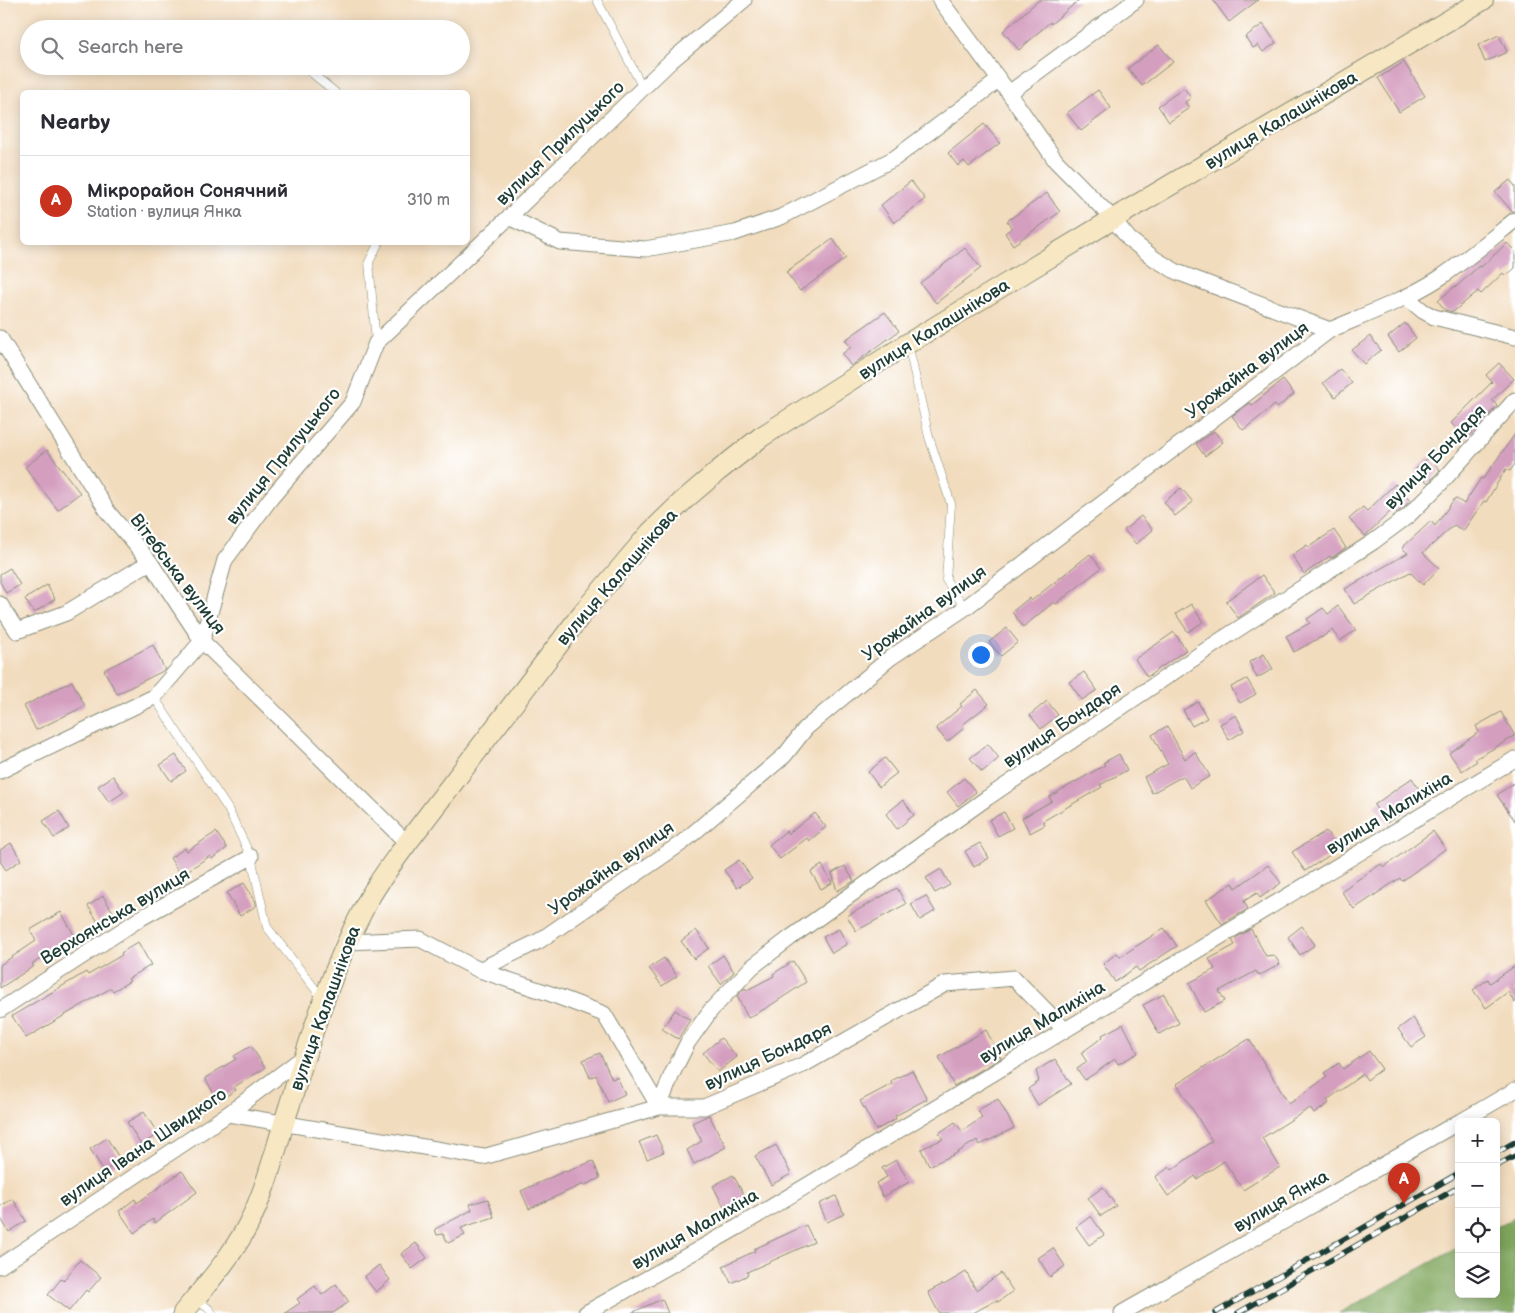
<!DOCTYPE html>
<meta charset="utf-8">
<style>
:root{--surface:#fff;--page:#f7f7f7;--text:#2b2b33;--muted:#7c7c81;--line:#e1e1e2;--accent:#c8321e}
body{margin:0;font-family:"Balsamiq Sans",sans-serif;background:var(--page);color:var(--text)}
.controls{position:absolute;right:15px;bottom:15px;display:grid;overflow:hidden;border-radius:8px;box-shadow:0 2px 12px #0003}
.controls button{width:45px;height:45px;display:grid;place-items:center;padding:0;border:0;border-bottom:1px solid var(--line);background:var(--surface);color:var(--text);font:25px sans-serif}
.you{position:absolute;left:980px;top:654px;width:18px;height:18px;margin:-12px;border:4px solid #fff;border-radius:50%;background:#1a73e8;box-shadow:0 0 0 8px #1a73e833}
.badge{display:grid;place-items:center;width:32px;height:32px;border-radius:50%;background:var(--accent);color:#fff;font-size:16px;font-weight:700}
.pin{position:absolute;translate:-50% -41px;filter:drop-shadow(0 1px 2px #0008)}
.pin::after{content:'';position:absolute;top:26px;width:18px;height:15px;background:inherit;clip-path:polygon(0 0,100% 0,50% 100%)}
.list{margin:0;padding:0;list-style:none}
h2{display:flex;justify-content:space-between;align-items:center;height:65px;margin:0;padding:0 20px;font-size:21px}
h2 small{font-size:16px;font-weight:400;color:var(--muted)}
.list li{display:grid;grid-template-columns:32px 1fr auto;gap:15px;align-items:center;box-sizing:border-box;height:90px;padding:0 20px;border-top:1px solid var(--line)}
.list b{display:block;font-size:19px;white-space:nowrap}
.list p{margin:0;font-size:16px;white-space:nowrap;color:var(--muted)}
.list em{font-size:16px;font-style:normal;color:var(--muted)}
.icon{flex:none;width:28px;height:28px;fill:none;stroke:currentColor;stroke-width:2;stroke-linecap:round;stroke-linejoin:round}
.map{position:relative;flex:none;width:1515px;height:1313px;overflow:hidden}
.search{position:absolute;background:var(--surface);box-shadow:0 2px 12px #0003;left:20px;top:20px;width:450px;height:55px;display:flex;align-items:center;gap:12px;box-sizing:border-box;padding:0 18px;border-radius:28px;color:var(--muted);font-size:19px}
.panel{position:absolute;background:var(--surface);box-shadow:0 2px 12px #0003;left:20px;top:90px;width:450px;height:155px;border-radius:8px}
.map>svg:first-child{display:block}
.forest{fill:#7fa65c;stroke:#4f7248}
.building{fill:#d49ebf}
.lines{fill:none;stroke-linecap:round;stroke-linejoin:round}
.lane-casing{stroke:#888c79;stroke-width:9}
.street-casing{stroke:#888c79;stroke-width:17}
.secondary-casing{stroke:#888c79;stroke-width:22}
.lane{stroke:#fff;stroke-width:8}
.street{stroke:#fff;stroke-width:15}
.secondary{stroke:#f7e8c3;stroke-width:20}
.rail-casing{stroke:#1f3d34;stroke-width:5.5}
.rail{stroke:#fff;stroke-width:4;stroke-dasharray:11;stroke-linecap:butt}
.labels{text-anchor:middle;stroke-width:4.5;stroke-linejoin:round;paint-order:stroke}
.street-label{font-size:18px;fill:#1f3d34;stroke:#fff}
</style>
<div class="map">
<svg width="1515" height="1313" viewBox="0 0 1515 1313">
<rect width="100%" height="100%" fill="#fff"/>
<filter id="ink" filterUnits="userSpaceOnUse"><feTurbulence type="fractalNoise" baseFrequency=".02" numOctaves="2"/><feDisplacementMap in="SourceGraphic" scale="10" xChannelSelector="R" yChannelSelector="G"/><feConvolveMatrix kernelMatrix="1 2 1 2 8 2 1 2 1" color-interpolation-filters="sRGB"/></filter>
<filter id="wash" filterUnits="userSpaceOnUse"><feTurbulence type="fractalNoise" baseFrequency=".0096" numOctaves="4" result="noise"/><feDisplacementMap in="SourceGraphic" scale="20" xChannelSelector="R" yChannelSelector="G"/><feGaussianBlur stdDeviation="1.12" result="paint"/><feColorMatrix in="noise" values="0 0 0 0 0 0 0 0 0 0 0 0 0 0 0 0 0 1.4 0 .05"/><feComposite in="paint" operator="in"/></filter>
<g filter="url(#wash)">
<rect width="100%" height="100%" fill="#f2dcbe"/>
<path class="forest" d="M 1515,1217 L 1515,1313 L 1339,1313 L 1459,1247 L 1459,1294 L 1496,1294 L 1496,1227 Z"/>
<g id="blocks">
<path class="building" d="M 1039,0 L 1079,0 L 1051,24 L 1050,22 L 1019,50 L 1003,31 Z
M 1213,0 L 1258,0 L 1229,22 Z
M 1263,24 L 1276,43 L 1263,52 L 1258,45 L 1253,48 L 1245,37 Z
M 1499,35 L 1507,52 L 1485,62 L 1478,45 Z
M 1159,45 L 1173,62 L 1142,86 L 1128,68 Z
M 1404,62 L 1425,96 L 1399,112 L 1378,78 Z
M 1184,88 L 1191,98 L 1185,102 L 1189,108 L 1169,122 L 1158,106 Z
M 1098,90 L 1111,108 L 1081,131 L 1067,113 Z
M 984,124 L 1000,143 L 969,167 L 964,161 L 958,166 L 948,153 Z
M 1510,180 L 1515,186 L 1515,211 L 1512,211 L 1495,192 Z
M 911,181 L 925,199 L 894,223 L 881,205 Z
M 1047,193 L 1060,212 L 1013,245 L 1005,233 L 1012,228 L 1007,221 Z
M 833,239 L 846,258 L 800,291 L 786,272 Z
M 1507,243 L 1515,251 L 1515,268 L 1506,276 L 1503,273 L 1481,294 L 1478,291 L 1453,312 L 1445,310 L 1438,301 L 1455,286 L 1456,287 L 1479,266 L 1481,267 Z
M 965,248 L 981,268 L 936,303 L 920,283 Z
M 885,312 L 899,331 L 851,366 L 842,354 L 851,347 L 845,340 Z
M 1405,323 L 1416,338 L 1399,352 L 1388,337 Z
M 1370,336 L 1381,350 L 1364,364 L 1352,350 Z
M 1499,363 L 1514,379 L 1492,400 L 1497,406 L 1466,439 L 1451,423 L 1492,382 L 1486,375 Z
M 1340,369 L 1352,383 L 1335,397 L 1323,383 Z
M 1283,380 L 1294,394 L 1277,408 L 1275,405 L 1243,430 L 1232,416 L 1250,403 L 1252,405 Z
M 1214,431 L 1223,442 L 1205,456 L 1196,444 Z
M 1515,434 L 1515,464 L 1510,471 L 1506,469 L 1486,502 L 1484,501 L 1463,531 L 1454,525 L 1423,553 L 1439,568 L 1423,585 L 1410,572 L 1354,604 L 1345,589 L 1408,553 L 1402,548 L 1431,521 L 1435,526 L 1455,498 L 1464,504 L 1481,478 L 1483,479 Z
M 47,450 L 80,493 L 58,510 L 25,467 Z
M 1429,457 L 1440,470 L 1428,483 L 1415,470 Z
M 1395,484 L 1410,501 L 1397,513 L 1393,509 L 1365,536 L 1349,519 L 1363,507 L 1367,511 Z
M 1181,488 L 1193,502 L 1175,516 L 1164,502 Z
M 1141,516 L 1153,530 L 1136,544 L 1124,530 Z
M 1334,530 L 1346,548 L 1331,558 L 1330,556 L 1304,574 L 1292,555 L 1307,545 L 1309,547 Z
M 1090,554 L 1101,568 L 1056,604 L 1054,602 L 1023,627 L 1012,612 L 1029,598 L 1031,601 Z
M 10,568 L 20,585 L 6,593 L 0,582 L 0,574 Z
M 1262,575 L 1275,593 L 1238,618 L 1226,601 Z
M 47,585 L 55,599 L 34,613 L 25,599 Z
M 1191,604 L 1203,622 L 1188,632 L 1176,614 Z
M 1338,606 L 1356,630 L 1340,641 L 1332,630 L 1321,638 L 1321,637 L 1294,652 L 1286,636 L 1310,623 L 1307,619 L 1323,608 L 1328,614 Z
M 1007,628 L 1018,642 L 1001,656 L 989,642 Z
M 1174,632 L 1186,650 L 1147,677 L 1135,659 Z
M 153,645 L 165,670 L 117,694 L 104,670 Z
M 1264,654 L 1273,669 L 1257,678 L 1249,662 Z
M 1084,672 L 1097,690 L 1082,700 L 1069,682 Z
M 1247,679 L 1256,694 L 1240,703 L 1231,687 Z
M 72,681 L 85,706 L 36,730 L 24,706 Z
M 977,690 L 989,704 L 962,725 L 964,728 L 947,742 L 936,728 L 962,706 L 960,704 Z
M 1047,701 L 1058,715 L 1041,729 L 1030,715 Z
M 1198,702 L 1207,718 L 1192,726 L 1183,710 Z
M 1501,712 L 1515,736 L 1475,759 L 1477,761 L 1462,771 L 1449,753 L 1479,732 L 1476,726 Z
M 1236,715 L 1244,731 L 1229,740 L 1220,724 Z
M 1167,726 L 1185,759 L 1195,752 L 1210,776 L 1190,788 L 1183,776 L 1152,793 L 1144,777 L 1168,764 L 1152,735 Z
M 988,744 L 999,758 L 982,772 L 970,758 Z
M 1119,754 L 1127,770 L 1100,785 L 1102,787 L 1043,821 L 1045,825 L 1030,833 L 1022,818 L 1052,801 L 1049,797 L 1105,765 L 1103,763 Z
M 176,755 L 186,771 L 171,781 L 160,765 Z
M 885,758 L 897,773 L 879,787 L 868,772 Z
M 113,776 L 124,792 L 109,802 L 98,786 Z
M 964,778 L 976,792 L 958,806 L 947,792 Z
M 1412,778 L 1424,797 L 1387,823 L 1374,805 Z
M 1515,782 L 1515,821 L 1497,795 Z
M 903,800 L 914,815 L 897,829 L 886,814 Z
M 59,811 L 69,828 L 54,838 L 43,821 Z
M 1004,812 L 1013,828 L 998,836 L 989,820 Z
M 815,813 L 826,827 L 809,841 L 807,838 L 780,859 L 769,845 L 786,831 L 788,834 Z
M 1326,831 L 1339,849 L 1305,871 L 1292,852 Z
M 1433,831 L 1445,849 L 1402,881 L 1400,878 L 1354,909 L 1341,891 L 1381,864 L 1384,867 Z
M 216,832 L 227,848 L 212,859 L 210,856 L 181,875 L 170,858 L 185,848 L 187,851 Z
M 11,843 L 21,860 L 6,870 L 0,861 L 0,850 Z
M 980,843 L 989,858 L 974,867 L 965,851 Z
M 739,860 L 752,878 L 737,888 L 724,870 Z
M 822,865 L 832,883 L 821,889 L 811,872 Z
M 1268,865 L 1281,883 L 1260,898 L 1257,893 L 1244,901 L 1248,909 L 1222,924 L 1206,900 L 1233,883 L 1236,888 Z
M 845,866 L 854,881 L 837,891 L 832,873 Z
M 941,869 L 950,885 L 935,893 L 926,878 Z
M 244,883 L 256,902 L 256,906 L 240,916 L 227,893 Z
M 897,888 L 906,904 L 856,931 L 847,916 Z
M 103,896 L 113,912 L 98,922 L 88,906 Z
M 926,896 L 935,911 L 920,920 L 911,904 Z
M 61,912 L 76,938 L 32,964 L 34,966 L 0,988 L 0,965 L 36,941 L 30,930 Z
M 1302,926 L 1315,945 L 1300,955 L 1288,937 Z
M 1164,928 L 1177,946 L 1139,971 L 1136,967 L 1115,982 L 1103,964 L 1117,953 L 1120,957 Z
M 839,929 L 847,944 L 832,953 L 823,937 Z
M 1251,929 L 1266,956 L 1274,955 L 1280,964 L 1259,976 L 1256,971 L 1219,991 L 1225,1001 L 1204,1012 L 1189,983 L 1215,969 L 1209,959 L 1235,945 L 1232,940 Z
M 696,930 L 709,948 L 694,959 L 681,941 Z
M 138,942 L 151,965 L 128,979 L 130,981 L 113,991 L 111,988 L 26,1038 L 12,1016 L 86,972 L 88,975 L 122,955 L 121,953 Z
M 723,955 L 734,972 L 721,984 L 708,966 Z
M 664,958 L 677,976 L 662,986 L 649,968 Z
M 793,961 L 806,982 L 768,1007 L 748,1018 L 737,996 L 745,988 L 747,990 L 774,976 L 773,974 Z
M 1515,966 L 1515,1003 L 1508,992 L 1486,1008 L 1473,990 L 1488,979 L 1490,983 Z
M 1164,994 L 1179,1023 L 1159,1034 L 1143,1005 Z
M 675,1010 L 690,1020 L 678,1039 L 662,1029 Z
M 1413,1018 L 1426,1037 L 1411,1047 L 1398,1029 Z
M 1123,1024 L 1138,1053 L 1118,1064 L 1115,1059 L 1085,1080 L 1077,1069 L 1087,1062 L 1081,1053 L 1103,1037 L 1102,1035 Z
M 986,1030 L 1001,1058 L 954,1086 L 939,1057 Z
M 721,1038 L 737,1057 L 718,1072 L 703,1053 Z
M 1249,1039 L 1289,1104 L 1327,1077 L 1324,1073 L 1339,1063 L 1343,1069 L 1369,1051 L 1382,1069 L 1367,1080 L 1363,1074 L 1327,1100 L 1329,1103 L 1314,1114 L 1310,1108 L 1262,1138 L 1280,1167 L 1243,1190 L 1224,1161 L 1197,1179 L 1195,1176 L 1168,1196 L 1155,1177 L 1170,1167 L 1172,1170 L 1212,1141 L 1177,1084 Z
M 251,1046 L 265,1068 L 234,1087 L 236,1090 L 218,1101 L 205,1078 L 236,1059 L 234,1056 Z
M 600,1053 L 612,1079 L 617,1077 L 625,1094 L 608,1102 L 596,1075 L 590,1078 L 583,1060 Z
M 1055,1059 L 1071,1084 L 1038,1105 L 1028,1089 L 1039,1081 L 1036,1071 Z
M 912,1070 L 927,1099 L 895,1116 L 896,1119 L 876,1130 L 860,1101 L 892,1084 L 891,1081 Z
M 998,1099 L 1014,1128 L 980,1145 L 977,1140 L 955,1154 L 929,1166 L 921,1149 L 943,1139 L 939,1133 L 955,1122 L 962,1131 L 982,1118 L 978,1110 Z
M 144,1112 L 158,1134 L 141,1145 L 127,1122 Z
M 709,1115 L 726,1147 L 694,1164 L 687,1150 L 702,1141 L 692,1123 Z
M 656,1135 L 664,1152 L 647,1159 L 639,1142 Z
M 107,1138 L 121,1161 L 104,1171 L 90,1149 Z
M 776,1145 L 791,1174 L 771,1185 L 755,1156 Z
M 896,1160 L 909,1182 L 883,1197 L 876,1183 L 887,1177 L 882,1168 Z
M 593,1161 L 600,1178 L 583,1186 L 583,1184 L 529,1209 L 521,1191 L 565,1171 L 566,1172 Z
M 182,1171 L 197,1192 L 155,1223 L 153,1219 L 134,1233 L 119,1211 L 135,1199 L 137,1203 Z
M 733,1175 L 749,1204 L 728,1215 L 713,1186 Z
M 1103,1187 L 1116,1206 L 1101,1216 L 1088,1198 Z
M 836,1196 L 844,1214 L 827,1222 L 819,1204 Z
M 13,1199 L 26,1221 L 9,1232 L 0,1217 L 0,1206 Z
M 488,1199 L 494,1217 L 461,1228 L 465,1235 L 448,1243 L 443,1234 L 437,1235 L 435,1229 L 472,1210 L 470,1204 Z
M 1091,1216 L 1104,1235 L 1089,1245 L 1076,1227 Z
M 806,1225 L 814,1242 L 747,1272 L 748,1275 L 731,1283 L 723,1266 L 755,1251 L 754,1249 Z
M 416,1243 L 427,1258 L 412,1269 L 401,1254 Z
M 1053,1248 L 1065,1266 L 1050,1277 L 1038,1258 Z
M 80,1260 L 101,1277 L 88,1292 L 86,1290 L 69,1311 L 48,1295 L 61,1279 L 63,1281 Z
M 379,1265 L 390,1280 L 376,1292 L 364,1277 Z
M 966,1272 L 976,1290 L 1001,1273 L 1013,1291 L 998,1302 L 997,1300 L 973,1313 L 939,1313 L 928,1292 L 943,1284 L 944,1285 Z
M 336,1284 L 349,1302 L 333,1313 L 285,1313 L 300,1303 L 297,1299 L 315,1286 L 322,1295 Z
M 662,1299 L 668,1313 L 631,1313 Z"/>
</g>
</g>
<g filter="url(#ink)">
<use href="#blocks" fill-opacity="0" stroke="#888c79" stroke-width="1"/>
<g class="lines">
<g class="lane-casing">
<path id="lane" d="M 597,0 L 643,88
M 303,66 L 335,92
M 376,343 L 369,262 L 379,242
M 908,344 L 929,437 L 951,504 L 946,580 L 965,608
M 154,697 L 228,809 L 251,857 L 267,927 L 323,999
M 196,1300 L 208,1308 L 212,1313"/>
</g>
<g class="street-casing">
<path id="street" d="M 940,0 L 1009,93 L 1056,161 L 1113,219 L 1129,239 L 1155,259 L 1177,272 L 1330,330
M 1009,93 L 1136,0
M 509,217 L 560,242 L 645,249 L 735,233 L 781,217 L 895,158 L 999,80
M 1406,297 L 1423,311 L 1434,317 L 1515,337
M 0,338 L 108,512 L 150,562 L 202,641 L 407,843
M 0,604 L 17,631 L 66,613 L 150,562
M 0,771 L 154,697 L 202,641 L 225,560 L 271,498 L 353,402 L 376,343 L 509,217 L 671,61 L 744,0
M 347,942 L 420,939 L 479,970 L 539,941 L 683,842 L 785,755 L 806,728 L 890,658 L 965,608 L 1330,330 C 1367,314 1405,300 1438,279 C 1465,261 1490,240 1515,220
M 479,970 L 551,994 L 604,1014 L 659,1107 L 704,1107 L 803,1065 L 945,984 L 1014,978 L 1065,1030
M 0,1010 L 141,918 L 251,857
M 228,1114 L 483,1157 L 659,1107 L 672,1074 L 688,1042 L 711,1010 L 752,967 L 790,938 L 987,798 L 1221,640 L 1373,542 L 1408,516 L 1440,484 L 1515,400
M 1460,1122 L 1515,1090
M 0,1266 L 228,1114 L 305,1056
M 586,1313 L 738,1227 L 1515,759
M 1122,1313 L 1459,1122"/>
</g>
<g class="secondary-casing">
<path id="secondary" d="M 183,1313 C 207,1284 230,1259 248,1225 C 267,1188 276,1147 289,1107 C 310,1039 331,970 365,906 C 376,884 392,864 407,843 L 584,611 L 650,533 L 684,500 L 718,471 L 761,437 L 907,344 L 1113,219 L 1483,0"/>
</g>
<use href="#lane" class="lane"/>
<use href="#street" class="street"/>
<use href="#secondary" class="secondary"/>
<g class="rail-casing">
<path id="rail" d="M 1496,1153 L 1515,1142
M 1496,1166 L 1515,1156
M 1215,1313 L 1459,1173
M 1238,1313 L 1459,1187"/>
</g>
<use href="#rail" class="rail"/>
</g>
</g>
<g class="labels">
<g class="street-label">
<text transform="translate(1281 120) rotate(-31)" y="6">вулиця Калашнікова</text>
<text transform="translate(560 143) rotate(-44)" y="6">вулиця Прилуцького</text>
<text transform="translate(934 329) rotate(-32)" y="6">вулиця Калашнікова</text>
<text transform="translate(1247 370) rotate(-37)" y="6">Урожайна вулиця</text>
<text transform="translate(283 456) rotate(-51)" y="6">вулиця Прилуцького</text>
<text transform="translate(1435 457) rotate(-46)" y="6">вулиця Бондаря</text>
<text transform="translate(178 574) rotate(53)" y="6">Вітебська вулиця</text>
<text transform="translate(617 577) rotate(-49)" y="6">вулиця Калашнікова</text>
<text transform="translate(924 613) rotate(-36)" y="6">Урожайна вулиця</text>
<text transform="translate(1062 725) rotate(-34)" y="6">вулиця Бондаря</text>
<text transform="translate(1389 813) rotate(-31)" y="6">вулиця Малихіна</text>
<text transform="translate(611 868) rotate(-35)" y="6">Урожайна вулиця</text>
<text transform="translate(115 916) rotate(-31)" y="6">Верхоянська вулиця</text>
<text transform="translate(325 1008) rotate(-70)" y="6">вулиця Калашнікова</text>
<text transform="translate(1042 1022) rotate(-31)" y="6">вулиця Малихіна</text>
<text transform="translate(768 1056) rotate(-25)" y="6">вулиця Бондаря</text>
<text transform="translate(143 1147) rotate(-34)" y="6">вулиця Івана Швидкого</text>
<text transform="translate(1281 1201) rotate(-30)" y="6">вулиця Янка</text>
<text transform="translate(695 1229) rotate(-30)" y="6">вулиця Малихіна</text>
</g>
</g>
</svg>
<div class="controls">
<button>+</button>
<button>−</button>
<button><svg class="icon" aria-label="locate" viewBox="0 0 24 24"><circle cx="12" cy="12" r="6"/><path d="M12 2v4M12 18v4M2 12h4M18 12h4"/></svg></button>
<button><svg class="icon" aria-label="layers" viewBox="0 0 24 24"><path d="M12 4l9 5-9 5-9-5zM3 14l9 5 9-5"/></svg></button>
</div>
<div class="you"></div>
<div class="pin badge" style="left:1404px;top:1204px">A</div>
<div class="search"><svg class="icon" aria-label="search" viewBox="0 0 24 24"><circle cx="10" cy="10" r="6"/><path d="M15 15l6 6"/></svg>Search here</div>
<section class="panel">
<h2>Nearby<small></small></h2>
<ul class="list">
<li><span class="badge">A</span><div><b>Мікрорайон Сонячний</b><p>Station · вулиця Янка</p></div><em>310 m</em></li>
</ul>
</section>
</div>
